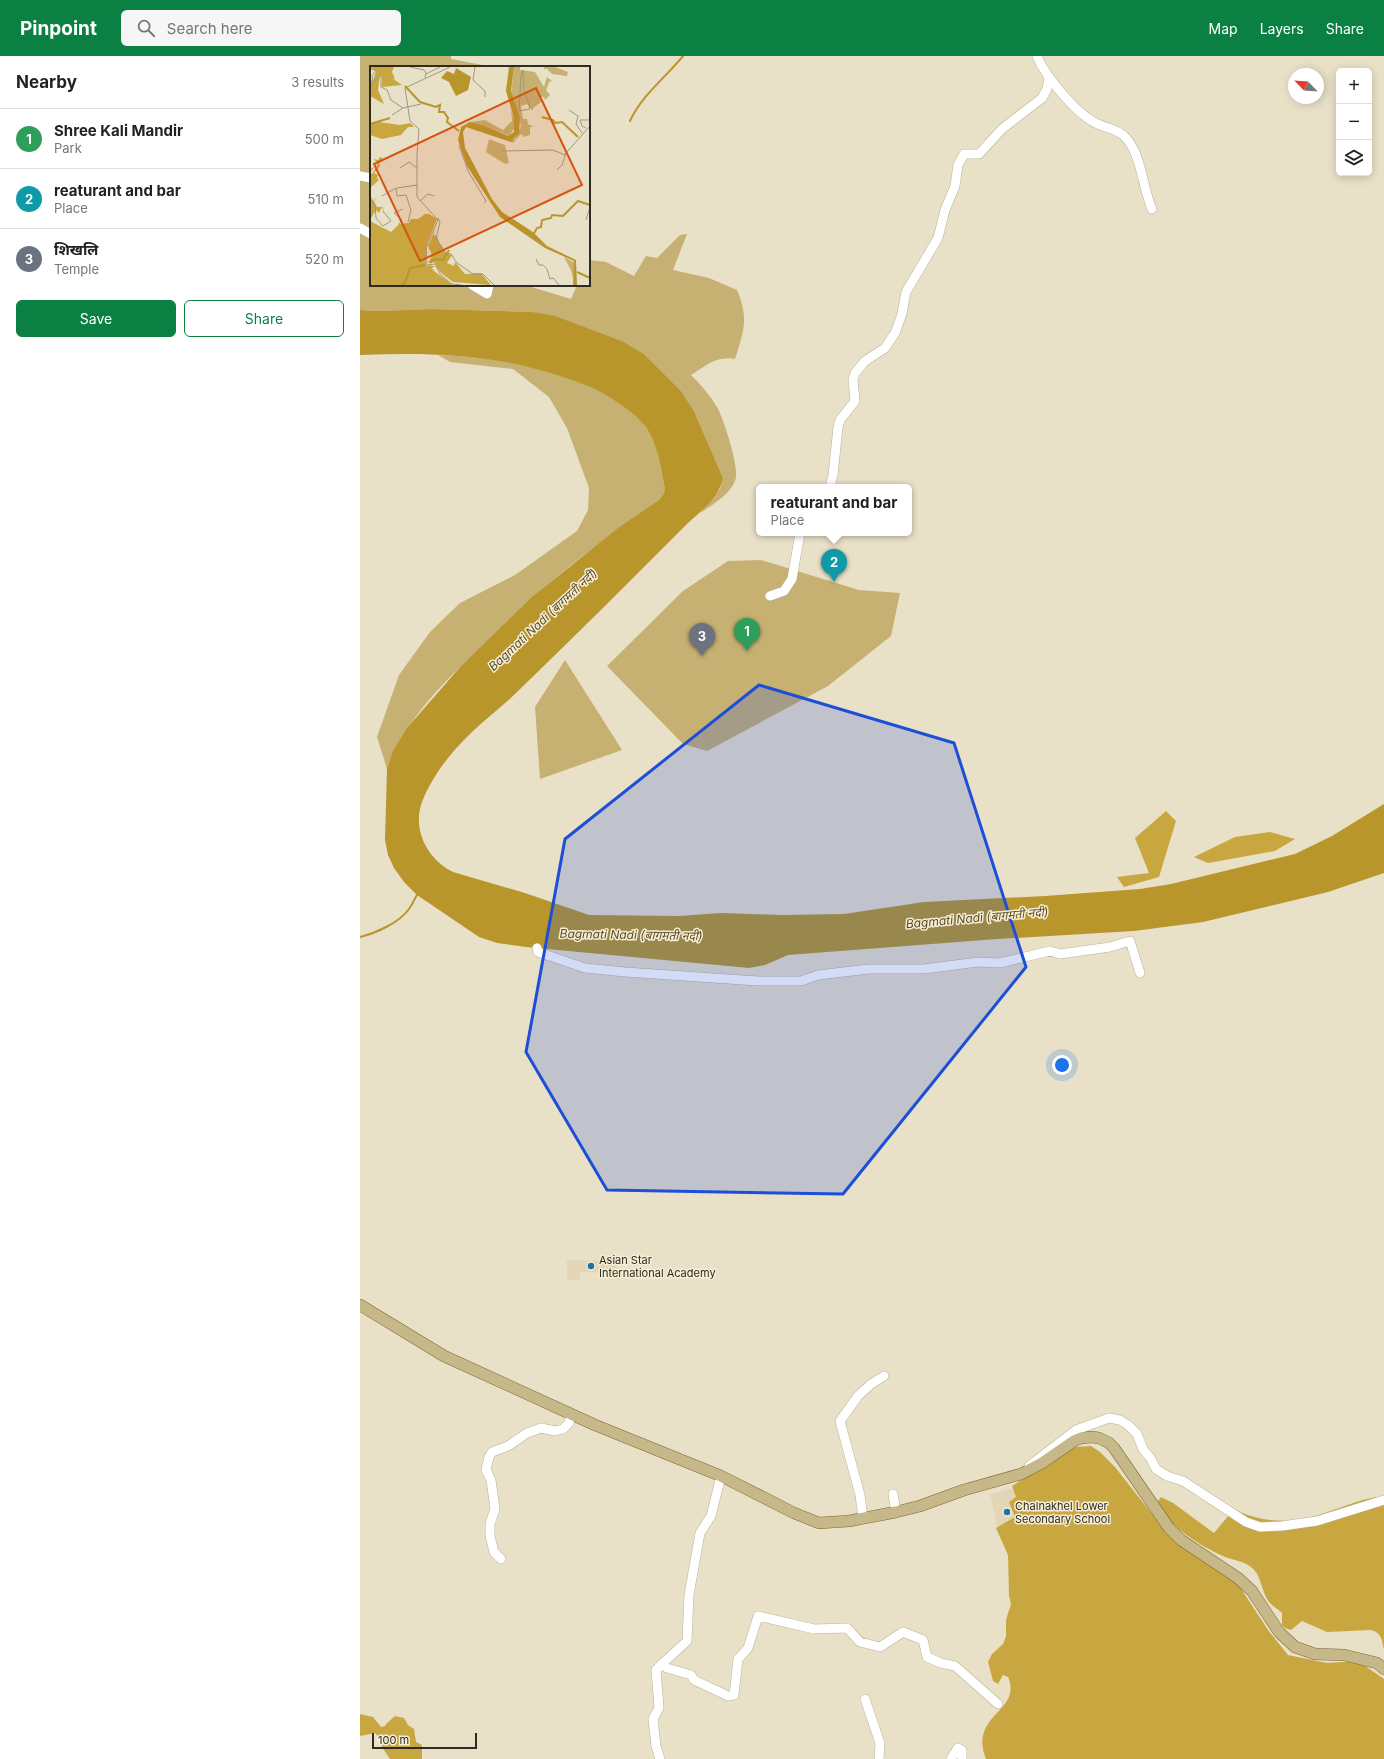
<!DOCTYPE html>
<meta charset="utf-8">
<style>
:root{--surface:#fff;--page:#f6f6f6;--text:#222;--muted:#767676;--line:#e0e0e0;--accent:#0b8043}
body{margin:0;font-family:Inter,"Noto Sans Devanagari",sans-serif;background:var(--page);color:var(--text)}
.controls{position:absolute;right:12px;top:12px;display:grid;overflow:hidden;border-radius:6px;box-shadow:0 2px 10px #0003}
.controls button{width:36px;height:36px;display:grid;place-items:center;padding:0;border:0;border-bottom:1px solid var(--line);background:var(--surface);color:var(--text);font:20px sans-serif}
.compass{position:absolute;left:928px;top:12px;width:36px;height:36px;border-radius:50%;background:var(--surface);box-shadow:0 2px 10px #0003;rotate:295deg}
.scale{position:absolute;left:12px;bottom:10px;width:105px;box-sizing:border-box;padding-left:4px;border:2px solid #2e2b22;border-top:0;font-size:11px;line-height:14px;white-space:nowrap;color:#2e2b22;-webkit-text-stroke:3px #f6edd5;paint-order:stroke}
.you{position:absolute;left:702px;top:1009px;width:14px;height:14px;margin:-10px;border:3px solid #fff;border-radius:50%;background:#1a73e8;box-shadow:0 0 0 6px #1a73e833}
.badge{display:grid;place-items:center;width:26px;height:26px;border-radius:50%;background:var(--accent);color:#fff;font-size:13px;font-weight:700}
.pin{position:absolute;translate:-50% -33px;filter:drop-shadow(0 1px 2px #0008)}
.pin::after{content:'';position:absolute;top:21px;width:14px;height:12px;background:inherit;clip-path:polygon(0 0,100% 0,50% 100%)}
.popup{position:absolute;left:396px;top:428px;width:156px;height:52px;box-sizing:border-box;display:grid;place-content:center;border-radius:6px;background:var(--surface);filter:drop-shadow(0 1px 3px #0005);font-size:13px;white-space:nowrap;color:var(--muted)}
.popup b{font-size:15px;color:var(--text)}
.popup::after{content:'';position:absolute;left:50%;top:100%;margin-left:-8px;border:8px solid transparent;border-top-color:var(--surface)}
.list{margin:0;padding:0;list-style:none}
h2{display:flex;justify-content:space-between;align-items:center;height:52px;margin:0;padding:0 16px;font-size:17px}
h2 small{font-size:13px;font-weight:400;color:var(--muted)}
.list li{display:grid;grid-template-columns:26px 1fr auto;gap:12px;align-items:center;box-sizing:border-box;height:60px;padding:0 16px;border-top:1px solid var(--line)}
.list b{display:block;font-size:15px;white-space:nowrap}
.list p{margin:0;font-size:13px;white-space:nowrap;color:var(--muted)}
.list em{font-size:13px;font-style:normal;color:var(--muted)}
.actions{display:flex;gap:8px;padding:12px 16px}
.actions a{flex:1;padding:9px 0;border:1px solid var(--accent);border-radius:6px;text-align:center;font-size:14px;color:var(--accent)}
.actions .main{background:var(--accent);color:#fff}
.icon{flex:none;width:22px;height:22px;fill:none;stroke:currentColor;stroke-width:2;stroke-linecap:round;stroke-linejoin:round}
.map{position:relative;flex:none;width:1024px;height:1703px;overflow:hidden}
header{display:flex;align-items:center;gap:24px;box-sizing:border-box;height:56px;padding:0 20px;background:var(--accent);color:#fff}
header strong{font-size:19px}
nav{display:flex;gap:22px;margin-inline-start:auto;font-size:14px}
.search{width:280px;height:36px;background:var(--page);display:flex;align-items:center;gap:10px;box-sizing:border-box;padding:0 14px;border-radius:6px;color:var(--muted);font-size:15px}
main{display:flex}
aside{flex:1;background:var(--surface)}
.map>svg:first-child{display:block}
.built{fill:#e2d6b7}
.green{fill:#c6b072}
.forest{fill:#c9a740}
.water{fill:#b8962b}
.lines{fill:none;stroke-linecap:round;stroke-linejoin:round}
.stream{stroke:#b8962b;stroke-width:2}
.minor-casing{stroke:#bbb29b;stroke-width:10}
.major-casing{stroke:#796733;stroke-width:12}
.minor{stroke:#fff;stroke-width:9}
.major{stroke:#c7b88a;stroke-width:11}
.marked{fill:#1d4ed8;fill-opacity:0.2;stroke:#1d4ed8;stroke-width:3;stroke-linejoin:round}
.poi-dot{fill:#1e71a2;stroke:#f6edd5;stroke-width:1.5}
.labels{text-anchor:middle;stroke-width:3;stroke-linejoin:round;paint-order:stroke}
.poi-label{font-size:11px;fill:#2e2b22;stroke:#f6edd5;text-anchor:start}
.water-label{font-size:12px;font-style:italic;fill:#5b4c22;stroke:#f6edd5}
.inset-river{fill:none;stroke:#b8962b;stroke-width:2}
.inset-road{fill:none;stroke:#9e9886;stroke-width:1}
.view{fill:#d5540e;fill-opacity:0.15;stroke:#d5540e;stroke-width:2}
.inset-edge{fill:none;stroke:#2e2b22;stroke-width:2}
</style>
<header>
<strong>Pinpoint</strong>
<div class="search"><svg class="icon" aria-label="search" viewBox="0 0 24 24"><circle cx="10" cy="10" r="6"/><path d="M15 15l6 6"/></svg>Search here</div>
<nav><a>Map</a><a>Layers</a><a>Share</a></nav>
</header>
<main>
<aside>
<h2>Nearby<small>3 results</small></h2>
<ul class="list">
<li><span class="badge" style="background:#2e9e5b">1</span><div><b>Shree Kali Mandir</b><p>Park</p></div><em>500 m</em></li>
<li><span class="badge" style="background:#0f9aa8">2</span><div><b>reaturant and bar</b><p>Place</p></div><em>510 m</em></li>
<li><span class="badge" style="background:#6b7280">3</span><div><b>शिखलि</b><p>Temple</p></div><em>520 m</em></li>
</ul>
<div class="actions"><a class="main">Save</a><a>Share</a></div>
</aside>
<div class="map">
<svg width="1024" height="1703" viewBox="0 0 1024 1703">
<rect width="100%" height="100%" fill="#e9e0c8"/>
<path class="built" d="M 207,1204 L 256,1205 L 256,1217 L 220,1216 L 220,1225 L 207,1224 Z
M 654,1432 L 662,1467 L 638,1473 L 630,1438 Z"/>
<path class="green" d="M 0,0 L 91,0 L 91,3 L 133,11 L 11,11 L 11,229 L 165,229 L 211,243 L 217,229 L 229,229 L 229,204 L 246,206 L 274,220 L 286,200 L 297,202 L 320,179 L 327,178 L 313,214 L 349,222 L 377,234 C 389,263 384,274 375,303 C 357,299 345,310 331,319 C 341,329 351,340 358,353 C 364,364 378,408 376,421 C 374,436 351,450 340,457 L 360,433 L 363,422 L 334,355 L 321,335 L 284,298 L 264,286 L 172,256 L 71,253 L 20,255 L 0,254 Z
M 78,299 C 139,301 225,315 272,357 C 276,361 282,365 285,370 C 299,387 301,412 305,433 L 303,439 L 299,444 C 256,474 213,506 173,541 C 159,553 147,567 134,579 C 93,617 46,660 27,713 L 17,681 L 39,619 L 70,576 L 100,547 L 155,519 L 217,475 L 228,454 L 229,432 L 207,372 L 189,341 L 153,313 L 90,306 Z
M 401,504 L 499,534 L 540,537 L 531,580 L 468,630 L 347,695 L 323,688 L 247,610 L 323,535 L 368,505 Z
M 205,604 L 262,694 L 180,723 L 175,651 Z"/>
<path class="forest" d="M 806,755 L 816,765 L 799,821 L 764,831 L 757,821 L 789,817 L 775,782 Z
M 910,776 L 935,783 L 915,795 L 848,807 L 834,801 L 875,781 Z
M 731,1390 L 740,1396 L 755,1411 L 811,1482 L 861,1515 L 880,1531 L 908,1574 L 928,1599 L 967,1607 L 998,1605 L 1024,1623 L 1024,1703 L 626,1703 C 608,1658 663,1656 648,1621 L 643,1619 L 638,1628 L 633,1625 L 628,1606 L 632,1598 L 643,1588 L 646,1580 L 646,1564 L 651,1548 L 649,1540 L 648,1499 L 636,1472 L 655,1461 L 649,1446 L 656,1441 L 652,1430 L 716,1391 Z
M 1024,1440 L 1024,1594 C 1022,1584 1022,1577 1011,1574 L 967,1576 L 942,1565 L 931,1574 L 925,1572 L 922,1569 L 922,1557 C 917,1552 911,1550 907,1543 C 901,1533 901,1518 891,1511 C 883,1505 874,1504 865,1501 C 844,1492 804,1469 798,1445 L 801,1441 L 813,1447 L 854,1477 L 874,1453 C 894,1464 924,1468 947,1462 C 973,1456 996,1443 1024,1440 Z
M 0,1658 L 13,1661 L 21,1671 L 25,1670 L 27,1667 L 35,1660 L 44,1662 L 48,1669 L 54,1673 L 56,1686 L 62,1689 L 62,1703 L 30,1703 L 20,1688 L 18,1680 L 15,1677 L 0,1680 Z"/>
<path class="water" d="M 71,253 L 172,256 L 195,260 L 264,286 L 284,298 L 321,335 L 334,355 L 363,422 C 359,444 336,458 322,473 C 267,528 212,583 156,637 C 142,651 125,663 111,677 C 91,696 72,720 62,746 C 52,773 67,803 93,816 L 165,837 L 229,859 L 319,860 L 361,857 L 422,859 L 484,858 L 564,846 L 685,840 L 780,833 L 811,828 L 935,798 L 972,780 L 1024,748 L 1024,817 L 968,836 L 843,866 L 774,875 L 637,883 L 428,899 L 405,909 L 389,912 L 166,891 L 137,887 L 119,881 L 57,839 L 44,826 L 34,812 L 28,799 L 25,784 L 27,713 L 33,695 L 47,672 L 101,610 L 172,541 L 258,472 L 299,444 L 303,439 L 305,433 C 301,412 298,387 285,370 C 278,361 267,353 257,346 C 239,333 219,326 197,319 C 133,298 67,296 0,299 L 0,254 L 20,255 Z"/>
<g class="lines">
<path class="stream" d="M 270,65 C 282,39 305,22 323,0
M 0,881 C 16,877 39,867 49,853 C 52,849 54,844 57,839"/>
<g class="minor-casing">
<path id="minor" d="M 677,0 C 685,20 715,56 734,66 C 743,72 756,72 764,80 C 782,97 782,131 792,153
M 0,120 L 11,122
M 0,172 L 11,178
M 112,229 L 127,238 L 129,229
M 470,431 L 473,419 L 478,371 L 480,364 L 495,345 L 493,324 L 495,317 L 505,305 L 525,292 L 535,277 L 542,258 L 546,236 L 578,182 L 585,154 L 595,130 L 598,109 L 604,98 L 619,98 L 642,73 L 682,42 L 687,33 L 689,22
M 410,540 L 424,535 L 432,523 L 440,477
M 177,892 L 178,896 L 225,912 L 265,916 L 398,925 L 441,925 L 458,919 L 509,913 L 564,913 L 618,906 L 640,907 L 690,895 L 700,898 L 750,891 L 770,885 L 780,917
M 669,1410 L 716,1374 L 749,1362 L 760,1364 L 768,1369 L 777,1378 L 783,1393 L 791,1403 L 796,1413 L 807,1420 L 823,1425 L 886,1466 L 900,1471 L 922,1470 L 957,1465 L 1024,1444
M 533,1438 L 536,1456
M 503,1463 L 500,1439 L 480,1365 L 498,1340 L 511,1328 L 524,1320
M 141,1503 L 134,1496 L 130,1480 L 130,1468 L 135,1453 L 131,1424 L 126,1414 L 129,1401 L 132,1396 L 148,1390 L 167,1377 L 181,1372 L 195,1375 L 203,1373 L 209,1367 L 211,1358
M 302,1608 L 327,1585 L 329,1539 L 340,1477 L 351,1460 L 361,1420
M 505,1643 L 520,1687 L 519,1703
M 300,1703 L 296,1690 L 293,1663 L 299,1652 L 296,1614 L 302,1608 L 307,1612 L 331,1619 L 334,1624 L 368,1640 L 374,1639 L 378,1603 L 388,1592 L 398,1560 L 454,1573 L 487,1572 L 500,1586 L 520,1591 L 543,1576 L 563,1584 L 567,1601 L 581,1607 L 595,1610 L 638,1648
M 591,1703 L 598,1692 L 602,1694 L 602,1703"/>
</g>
<g class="major-casing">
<path id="major" d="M 0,1249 L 84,1300 L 235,1369 L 361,1420 L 434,1457 L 459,1467 L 489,1465 L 536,1456 L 560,1450 L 604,1434 L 661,1418 L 682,1407 L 714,1385 L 721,1382 L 732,1381 L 739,1382 L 749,1387 L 754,1392 L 809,1472 L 821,1484 L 878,1522 L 892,1535 L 919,1576 L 935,1591 L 955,1598 L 984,1599 L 1017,1607 L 1024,1613"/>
</g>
<use href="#minor" class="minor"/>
<use href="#major" class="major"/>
</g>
<path class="marked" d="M 399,629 L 594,687 L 666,911 L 483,1138 L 247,1134 L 166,996 L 205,783 Z"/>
<g class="poi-dot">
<circle cx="231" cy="1210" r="4"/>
<circle cx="647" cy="1456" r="4"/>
</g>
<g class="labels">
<g class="poi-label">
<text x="239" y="1208">Asian Star<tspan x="239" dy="13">International Academy</tspan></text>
<text x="655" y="1454">Chalnakhel Lower<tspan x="655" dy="13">Secondary School</tspan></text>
</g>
<g class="water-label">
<text transform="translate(183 564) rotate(-43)" y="4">Bagmati Nadi (बागमती नदी)</text>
<text transform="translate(617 862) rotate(-5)" y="4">Bagmati Nadi (बागमती नदी)</text>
<text transform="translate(271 879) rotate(1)" y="4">Bagmati Nadi (बागमती नदी)</text>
</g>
</g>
<g transform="translate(10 10)">
<rect width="220" height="220" fill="#e9e0c8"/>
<path d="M 144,1 L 150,1 L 150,4 L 165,6 L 174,21 L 177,11 L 182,15 L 179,16 L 176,24 L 180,29 L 175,34 L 174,31 L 170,31 L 171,36 L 163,42 L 163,45 L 157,38 L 151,40 L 153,53 L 157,53 L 158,58 L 164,61 L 160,61 L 160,69 L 154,71 L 151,68 L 143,77 L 138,75 L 145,73 L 151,60 L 141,30 ZM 174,1 L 185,1 L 198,6 L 197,10 L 182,8 L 176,2 L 174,4 ZM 141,43 L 144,52 L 145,61 L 139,70 L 113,59 L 100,56 L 115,54 L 133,64 L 142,55 ZM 119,73 L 135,79 L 139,97 L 135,98 L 116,86 ZM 194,191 L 205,197 L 203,213 L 201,204 Z" fill="#c6b072"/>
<path d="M 0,1 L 24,1 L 22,6 L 25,13 L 22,12 L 32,19 L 12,21 L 12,9 L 3,15 L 6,5 ZM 10,9 L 8,24 L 14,38 L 0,30 L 0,10 L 2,16 ZM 9,56 L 30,59 L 40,57 L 44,61 L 38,61 L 31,69 L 12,73 L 0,69 L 0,58 ZM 10,91 L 13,92 L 9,96 L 10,100 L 4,107 L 8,109 L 7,112 L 9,114 L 0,122 L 0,103 L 4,101 L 0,107 L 2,108 L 8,98 L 4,93 L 8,94 ZM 0,129 L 3,135 L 7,131 L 4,135 L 7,141 L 13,141 L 14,148 L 12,141 L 9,147 L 6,144 L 0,154 ZM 55,148 L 59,148 L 67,153 L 57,178 L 56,199 L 65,200 L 62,202 L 64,205 L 83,219 L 0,219 L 0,155 L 21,166 L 29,158 L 39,157 L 41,153 L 48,153 ZM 65,164 L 64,169 L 67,170 L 69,176 L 76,187 L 82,189 L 77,197 L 84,200 L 85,196 L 95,208 L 111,207 L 121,219 L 83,216 L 70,206 L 64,196 L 58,197 L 62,189 L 58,180 Z" fill="#c9a740"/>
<path d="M 139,1 L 144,1 L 141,25 L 150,52 L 149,67 L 141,76 L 96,61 L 93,66 L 95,82 L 122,133 L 132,146 L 163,166 L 177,180 L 206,194 L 207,219 L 203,219 L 204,195 L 175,182 L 130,151 L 97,100 L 88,74 L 91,61 L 100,56 L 113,59 L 138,70 L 144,66 L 144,52 L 136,25 ZM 86,2 L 101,11 L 98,24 L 86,30 L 79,16 L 71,12 L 77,5 L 84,8 Z" fill="#b8962b"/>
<path class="inset-river" d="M 35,20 L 50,36 L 66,41 L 70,39 L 69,46 L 74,46 L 78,52 L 77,56 L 89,65M 172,51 L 183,54 L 185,57 L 192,56 L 208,71M 0,58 L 20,52M 163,169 L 167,162 L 171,161 L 172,154 L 181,152 L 182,149 L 193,150 L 208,135 L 220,139M 60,197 L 65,193 L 73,194 L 79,184M 207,206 L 220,212M 31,219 L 35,217 L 40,202 L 55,199"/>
<path class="inset-road" d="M 40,1 L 54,4 L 56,7 L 55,12M 80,1 L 35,22 L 40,55 L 49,63 L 47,88 L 47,131 L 68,154 L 56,182 L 57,199 L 65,198 L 70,208 L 82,218 L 91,219M 105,1 L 103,14 L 115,25 L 115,31M 0,3 L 6,4 L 2,10 L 3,16 L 11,9 L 11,21 L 17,24 L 21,34 L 33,42 L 51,38M 153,4 L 154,23 L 160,43 L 149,45 L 151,10 ZM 56,8 L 70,1M 199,44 L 208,50 L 206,58 L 212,67M 22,49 L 33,42M 216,62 L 212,60 L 210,54 L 220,54M 89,79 L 98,105 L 116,135 L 114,137M 133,85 L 183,84 L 195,89M 30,102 L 39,96 L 47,102M 187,104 L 192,99 L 196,87 L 220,60M 27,122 L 47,119M 12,130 L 26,122 L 27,130 L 36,129 L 41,144 L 38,156M 0,132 L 5,139 L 6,152 L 13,160 L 21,155 L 13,145M 50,135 L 58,128 L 64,130M 68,152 L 70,156 L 66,173 L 76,187 L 81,188 L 87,197 L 103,208 L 113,208 L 124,219M 216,154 L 220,141M 29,158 L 32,154 L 24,147 L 33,143M 166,193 L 169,199 L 173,199 L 177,203 L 180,213 L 183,212 L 189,219"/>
<path class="view" d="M 166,22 L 212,119 L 50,195 L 4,98 Z"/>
<rect width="220" height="220" class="inset-edge"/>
</g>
</svg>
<div class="controls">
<button>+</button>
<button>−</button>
<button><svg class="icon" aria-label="layers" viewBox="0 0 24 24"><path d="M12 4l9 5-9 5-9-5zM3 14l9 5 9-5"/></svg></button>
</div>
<svg class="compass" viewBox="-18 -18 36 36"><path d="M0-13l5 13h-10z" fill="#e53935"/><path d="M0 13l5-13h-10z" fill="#767676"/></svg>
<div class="scale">100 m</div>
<div class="you"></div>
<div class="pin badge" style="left:387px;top:595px;background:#2e9e5b">1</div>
<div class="pin badge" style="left:474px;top:526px;background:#0f9aa8">2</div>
<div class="popup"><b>reaturant and bar</b>Place</div>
<div class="pin badge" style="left:342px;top:600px;background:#6b7280">3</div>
</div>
</main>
